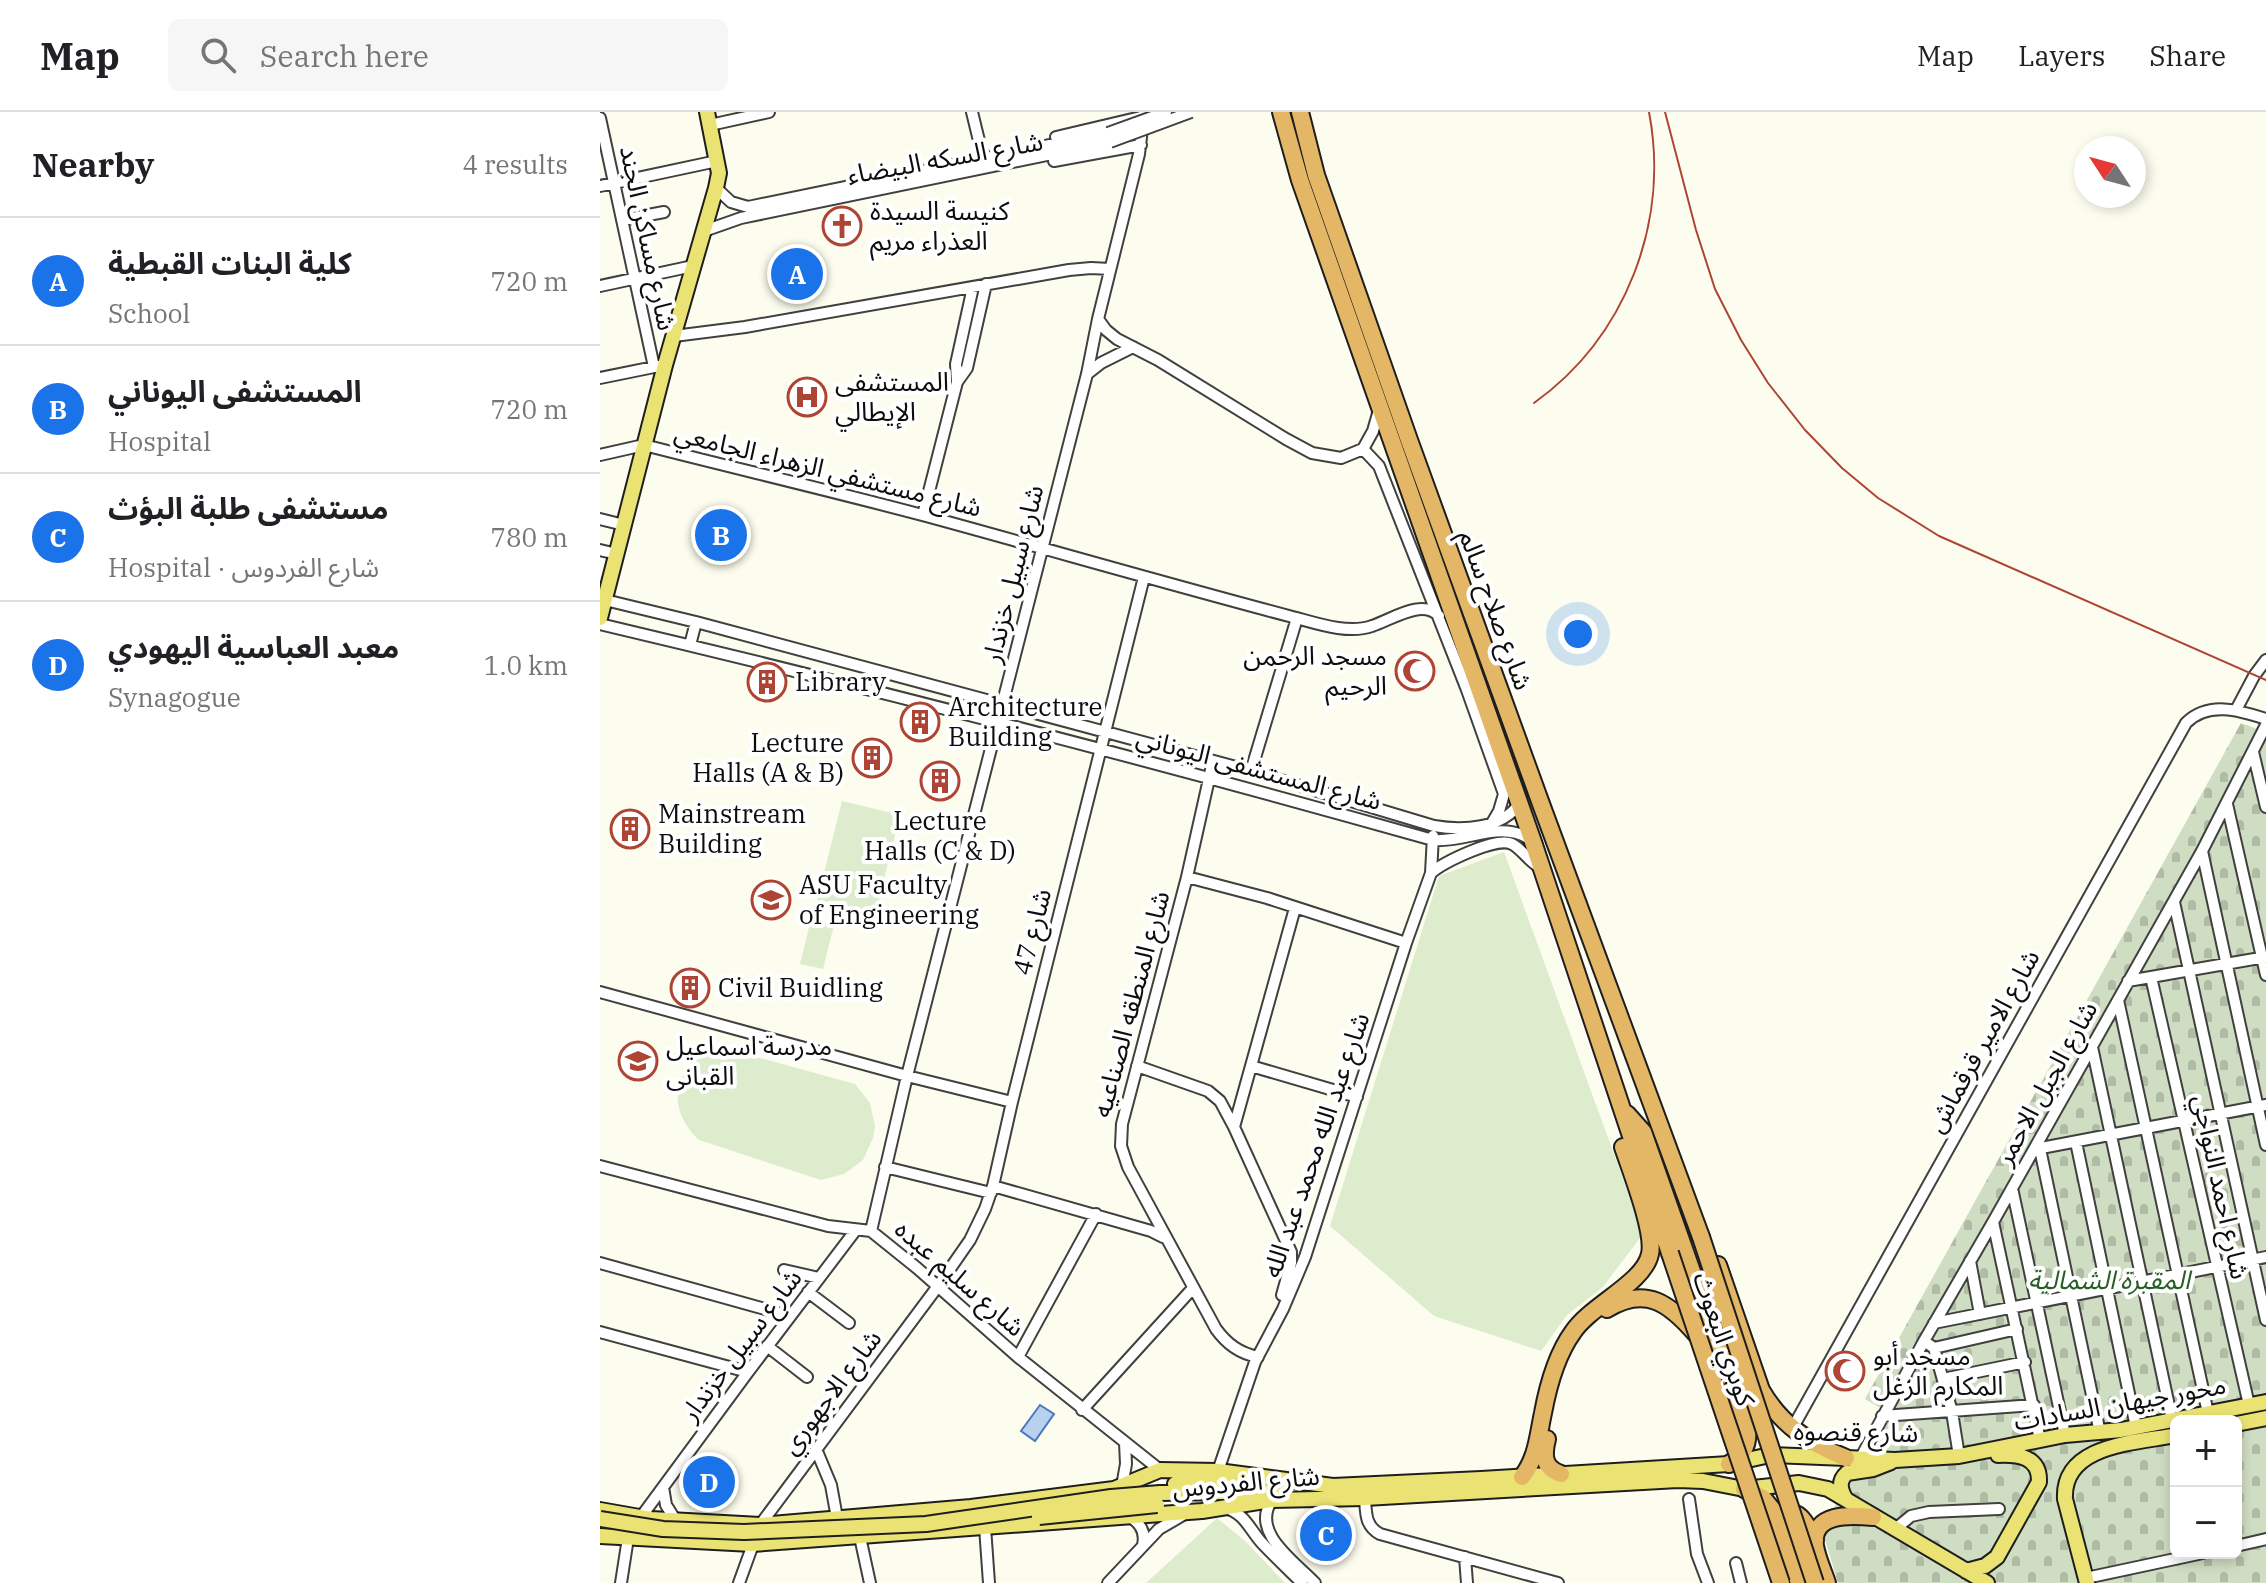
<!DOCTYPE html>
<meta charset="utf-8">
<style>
:root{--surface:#fff;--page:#f6f6f6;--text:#202124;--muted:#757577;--line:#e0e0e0;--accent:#1a73e8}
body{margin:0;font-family:"IBM Plex Serif","Noto Sans Arabic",serif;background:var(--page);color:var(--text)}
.controls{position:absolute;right:24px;bottom:24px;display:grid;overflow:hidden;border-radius:12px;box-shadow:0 4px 12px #0003}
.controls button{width:72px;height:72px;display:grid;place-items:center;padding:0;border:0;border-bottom:2px solid var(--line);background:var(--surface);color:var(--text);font:40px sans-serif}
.compass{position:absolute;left:1474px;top:24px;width:72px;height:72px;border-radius:50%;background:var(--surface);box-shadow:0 4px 12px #0003;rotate:306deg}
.you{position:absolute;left:978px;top:522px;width:28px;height:28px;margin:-20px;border:6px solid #fff;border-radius:50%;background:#1a73e8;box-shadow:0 0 0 12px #1a73e833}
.badge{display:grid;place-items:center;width:52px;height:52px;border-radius:50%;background:var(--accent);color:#fff;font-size:26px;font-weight:700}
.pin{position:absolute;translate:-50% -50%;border:4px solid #fff;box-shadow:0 2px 8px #0006}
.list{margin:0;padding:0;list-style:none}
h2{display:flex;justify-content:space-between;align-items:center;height:104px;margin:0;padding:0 32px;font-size:34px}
h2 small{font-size:26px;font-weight:400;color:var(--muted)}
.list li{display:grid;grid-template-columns:52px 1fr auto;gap:24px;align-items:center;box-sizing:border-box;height:128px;padding:0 32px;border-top:2px solid var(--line)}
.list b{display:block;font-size:30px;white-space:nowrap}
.list p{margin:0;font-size:26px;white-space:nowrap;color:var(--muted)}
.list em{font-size:26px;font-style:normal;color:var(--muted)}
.icon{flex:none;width:44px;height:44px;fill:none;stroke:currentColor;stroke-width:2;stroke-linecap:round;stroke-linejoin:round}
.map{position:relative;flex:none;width:1666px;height:1471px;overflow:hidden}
header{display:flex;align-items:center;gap:48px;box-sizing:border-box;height:112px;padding:0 40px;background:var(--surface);border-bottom:2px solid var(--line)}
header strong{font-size:38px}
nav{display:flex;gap:44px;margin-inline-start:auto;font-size:28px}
.search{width:560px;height:72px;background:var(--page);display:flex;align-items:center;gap:20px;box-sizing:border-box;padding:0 28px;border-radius:12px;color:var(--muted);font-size:30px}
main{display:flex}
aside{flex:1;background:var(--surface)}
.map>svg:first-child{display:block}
.cemetery{fill:url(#cemetery-stones);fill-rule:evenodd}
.pitch{fill:#dceccd}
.water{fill:#b9d1ef;stroke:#4879be;stroke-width:2}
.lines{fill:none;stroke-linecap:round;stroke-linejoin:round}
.minor-casing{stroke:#404040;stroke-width:14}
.major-casing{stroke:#1e1e1e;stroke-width:18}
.highway-casing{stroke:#1e1e1e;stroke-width:20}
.minor{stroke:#fff;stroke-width:10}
.major{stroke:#eae373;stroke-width:14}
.highway{stroke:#e4b766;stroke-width:16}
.rail{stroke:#ae4534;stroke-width:2}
.minor-bridge-casing{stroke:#404040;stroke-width:14;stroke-linecap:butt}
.major-bridge-casing{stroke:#1e1e1e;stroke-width:18;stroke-linecap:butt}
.highway-bridge-casing{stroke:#1e1e1e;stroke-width:20;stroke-linecap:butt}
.minor-bridge{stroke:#fff;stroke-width:10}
.major-bridge{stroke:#eae373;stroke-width:14}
.highway-bridge{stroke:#e4b766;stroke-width:16}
.labels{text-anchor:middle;stroke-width:8;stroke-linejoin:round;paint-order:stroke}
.street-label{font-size:26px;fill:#0d0d0d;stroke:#fff}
.poi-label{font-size:26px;fill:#0d0d0d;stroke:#fff;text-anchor:start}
.park-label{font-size:26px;font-style:italic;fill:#265e25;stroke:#fff}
</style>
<header>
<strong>Map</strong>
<div class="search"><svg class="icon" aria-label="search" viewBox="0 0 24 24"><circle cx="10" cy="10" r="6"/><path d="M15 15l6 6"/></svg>Search here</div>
<nav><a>Map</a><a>Layers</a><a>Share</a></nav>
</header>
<main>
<aside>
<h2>Nearby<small>4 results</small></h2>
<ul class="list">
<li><span class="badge">A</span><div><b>كلية البنات القبطية</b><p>School</p></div><em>720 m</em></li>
<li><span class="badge">B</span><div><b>المستشفى اليوناني</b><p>Hospital</p></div><em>720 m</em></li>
<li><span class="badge">C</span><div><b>مستشفى طلبة البؤث</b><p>Hospital · شارع الفردوس</p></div><em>780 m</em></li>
<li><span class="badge">D</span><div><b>معبد العباسية اليهودي</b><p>Synagogue</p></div><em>1.0 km</em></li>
</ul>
</aside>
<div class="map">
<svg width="1666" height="1471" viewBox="0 0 1666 1471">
<defs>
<pattern id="cemetery-stones" width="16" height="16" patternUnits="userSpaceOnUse" patternTransform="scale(2)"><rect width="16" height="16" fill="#cfddc2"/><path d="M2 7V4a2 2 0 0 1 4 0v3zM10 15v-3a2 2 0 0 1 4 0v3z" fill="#b1bca6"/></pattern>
</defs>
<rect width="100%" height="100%" fill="#fdfdef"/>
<path class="cemetery" d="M 1641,611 L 1666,620 L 1666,1471 L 1238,1471 L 1219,1408 L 1224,1399 L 1234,1396 L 1284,1298 L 1265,1287 ZM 1576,1309 L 1636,1309 L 1636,1441 L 1576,1441 Z"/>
<path class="pitch" d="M 242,689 L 300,703 L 274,807 L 216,793 Z
M 904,740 L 1043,1122 L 1002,1176 L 967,1203 L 941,1239 L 834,1204 L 730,1114 L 839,764 Z
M 211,807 L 234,813 L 223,857 L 200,852 Z
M 124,936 L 255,972 L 270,991 L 275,1014 L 273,1026 L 263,1048 L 244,1062 L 221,1068 L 99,1028 C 62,994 75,947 124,936 Z
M 617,1406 L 646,1430 L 685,1471 L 546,1471 Z"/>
<path class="water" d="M 440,1293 L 454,1302 L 435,1329 L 421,1319 Z"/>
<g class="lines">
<g class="minor-casing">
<path id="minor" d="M 372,0 L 382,41
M 0,6 L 54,255
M 110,13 L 169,0
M 456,25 L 541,5
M 454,49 L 541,33
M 0,74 L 117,49
M 116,76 L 131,90 L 148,95 L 508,21
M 22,108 L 64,100
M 104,119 L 141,106 L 510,30
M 0,174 L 93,154
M 498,207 L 506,218 L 517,227 L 558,248 L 686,327 L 712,341 L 741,346 L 763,337 L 773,319 L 779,298
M 74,224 L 145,215 L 469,158 L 491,156 L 510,157
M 487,262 L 501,251 L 533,235
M 0,266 L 59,254
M 357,270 L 367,256 L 386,172
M 763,337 L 779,354 L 867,578 L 904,682 L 899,699 L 892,711
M 0,343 L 44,333 C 138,357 232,379 326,404 C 447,437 568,472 689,504 C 713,510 747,523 772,514 C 791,508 822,486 839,504
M 323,403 L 357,270 L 356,252 L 373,175
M 0,407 L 24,413
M 0,438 L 17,442
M 5,488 L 96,510 L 651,659 L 834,714 C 863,719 902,717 920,691
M 0,512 C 279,578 557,650 833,728 C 866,731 901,707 931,728
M 90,533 L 96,510
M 1636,598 L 1654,564 L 1666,548
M 1653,640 L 1666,695
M 613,649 L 587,765 L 522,1012 L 521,1034 L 528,1055 L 616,1217 C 627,1232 639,1241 658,1245
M 651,659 L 697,506
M 1627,692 L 1666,863
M 1602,739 L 1666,1033
M 831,761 C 844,750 897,724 912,732 C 922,737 928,749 941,756
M 587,765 L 667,786 L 806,831
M 1574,790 L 1666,1208
M 1551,865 L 1649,1293
M 1528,869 L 1666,845
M 0,880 L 307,964 L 412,990
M 1518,888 L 1608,1301
M 1492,935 L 1572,1308
M 537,954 L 608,979 L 620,989 L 634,1015 L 691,1140 L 691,1151 L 682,1183
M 651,954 L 757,985
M 634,1015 L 695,796
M 1476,1030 L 1536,1315
M 1436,1037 L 1666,993
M 1440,1037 L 1500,1321
M 0,1054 L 228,1114 L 271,1119 L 317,1156 L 418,1245 L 560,1358
M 285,1055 L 391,1081
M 393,1074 L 551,1119 L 563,1125
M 1412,1076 L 1465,1323
M 1393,1110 L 1440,1328
M 271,1119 L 307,964 L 487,262 L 498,207 L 539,42 L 544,0
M 1370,1149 L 1380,1202
M 0,1151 L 190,1204
M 184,1158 L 219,1166
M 208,1180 L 249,1211
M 1334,1211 L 1666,1145
M 0,1220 L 148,1260
M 1324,1229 L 1334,1236 L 1352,1300 L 1359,1344
M 167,1234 L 207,1265
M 1334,1236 L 1417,1217
M 418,1245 L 496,1102
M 1343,1267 L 1425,1250
M 482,1298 L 593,1176
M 1282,1304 L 1434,1293
M 1192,1317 L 1586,611 C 1608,589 1639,598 1666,607
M 216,1337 L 231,1373 L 237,1406
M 1260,1347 L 1324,1229 L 1393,1110 L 1602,739 L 1666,613
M 618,1359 L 655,1250 L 683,1197 L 705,1145 L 806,831 L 831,761 L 833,724
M 522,1374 L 526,1352 L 525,1331
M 63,1375 L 66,1393 L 76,1409
M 765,1386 C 766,1401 765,1414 780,1422 L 958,1471
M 1089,1387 L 1097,1442 L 1108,1471
M 672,1388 C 650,1420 694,1449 715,1471
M 625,1396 C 644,1401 649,1416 661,1430 C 674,1444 688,1457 702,1471
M 528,1404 C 540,1410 546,1420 543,1433
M 41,1405 L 148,1260 L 255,1119
M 385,1415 L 389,1471
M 1294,1418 L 1311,1404 L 1329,1400 L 1399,1397
M 260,1425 L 270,1471
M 1636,1434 L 1666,1427
M 865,1445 L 867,1471
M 1136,1451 L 1141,1471
M 1486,1466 L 1603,1441
M 21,1471 L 28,1426
M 139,1471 L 160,1413 L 338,1174 L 370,1128 L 385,1097 L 393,1074 L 412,990 L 544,465
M 508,1471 L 559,1417 L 583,1403"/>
</g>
<g class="major-casing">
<path id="major" d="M 0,506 L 65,253 L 116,76 L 119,61 L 107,0
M 1636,1312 L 1666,1306
M 575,1372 L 634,1366
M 560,1381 L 682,1379
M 1245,1386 C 1240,1377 1238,1369 1247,1361 L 1273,1357 L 1291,1350
M 0,1398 L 51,1407 L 160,1413 L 371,1395 L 514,1377 L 560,1358 L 618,1359 L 733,1374 L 881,1367 L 1129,1352 L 1170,1343 L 1295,1348 L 1359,1344 L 1465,1323 L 1521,1318 L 1666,1290
M 0,1424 L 152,1432 L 602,1399 L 672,1388 L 765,1386 L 1078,1368 L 1103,1369 L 1144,1377 L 1199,1371 L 1228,1377 L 1387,1471
M 1366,1459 L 1385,1454 L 1397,1445 L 1439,1370 C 1440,1345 1419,1342 1398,1343
M 1487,1471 L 1465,1387 C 1462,1332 1536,1331 1576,1323"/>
</g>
<g class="highway-casing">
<path id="highway" d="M 681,0 L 700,68 L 933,730 L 1070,1141
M 700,0 L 716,63 L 809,328 L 941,692 L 1101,1125
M 1027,1002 L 1043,1020 L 1147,1316 C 1149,1332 1143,1344 1129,1352
M 1118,1153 L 1161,1278 C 1181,1313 1209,1331 1246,1346
M 1007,1197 C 1046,1173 1070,1192 1096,1222
M 947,1327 C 943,1343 943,1356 961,1362
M 922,1365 C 937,1346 938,1324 943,1301 C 948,1274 957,1242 973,1220 C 991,1193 1044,1171 1050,1142 C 1055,1120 1031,1059 1023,1035
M 1144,1377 L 1163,1386 L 1176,1402 L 1199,1471
M 1184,1402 C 1201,1396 1207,1415 1215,1428
M 1227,1471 C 1223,1459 1217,1446 1215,1434 C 1211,1400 1251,1403 1273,1405"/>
</g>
<use href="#minor" class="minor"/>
<use href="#major" class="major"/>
<use href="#highway" class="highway"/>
<path class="rail" d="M 1065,0 L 1096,118 L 1115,177 L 1141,228 L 1168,271 L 1205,318 L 1242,356 L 1278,386 L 1339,424 L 1666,568
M 934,291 C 1026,225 1070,110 1049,0"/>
<g class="minor-bridge-casing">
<path id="minor-bridge" d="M 508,21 L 566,0
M 510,30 L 591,0"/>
</g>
<g class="major-bridge-casing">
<path id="major-bridge" d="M 439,1405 L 557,1393
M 0,1407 L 63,1417 L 144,1420 L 326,1412 L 511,1385 L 560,1381"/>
</g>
<g class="highway-bridge-casing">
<path id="highway-bridge" d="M 1101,1125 L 1215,1471
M 1070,1141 L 1181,1471"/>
</g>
<use href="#minor-bridge" class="minor-bridge"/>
<use href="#major-bridge" class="major-bridge"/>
<use href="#highway-bridge" class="highway-bridge"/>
</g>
<defs>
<g id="church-ring" transform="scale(2)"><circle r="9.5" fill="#fff" stroke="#ae4534" stroke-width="1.5"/><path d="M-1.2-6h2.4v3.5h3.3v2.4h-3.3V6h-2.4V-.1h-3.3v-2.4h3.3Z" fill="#ae4534"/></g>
<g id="hospital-ring" transform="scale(2)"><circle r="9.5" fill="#fff" stroke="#ae4534" stroke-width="1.5"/><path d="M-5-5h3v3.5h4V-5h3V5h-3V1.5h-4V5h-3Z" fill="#ae4534"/></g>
<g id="mosque-ring" transform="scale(2)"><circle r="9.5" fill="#fff" stroke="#ae4534" stroke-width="1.5"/><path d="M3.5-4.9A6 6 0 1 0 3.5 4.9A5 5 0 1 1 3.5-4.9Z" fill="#ae4534"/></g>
<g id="building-ring" transform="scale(2)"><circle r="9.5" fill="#fff" stroke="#ae4534" stroke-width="1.5"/><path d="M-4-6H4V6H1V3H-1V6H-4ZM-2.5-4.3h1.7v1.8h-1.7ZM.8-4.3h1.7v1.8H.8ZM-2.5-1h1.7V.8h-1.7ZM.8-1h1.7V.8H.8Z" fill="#ae4534"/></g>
<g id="university-ring" transform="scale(2)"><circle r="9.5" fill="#fff" stroke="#ae4534" stroke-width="1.5"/><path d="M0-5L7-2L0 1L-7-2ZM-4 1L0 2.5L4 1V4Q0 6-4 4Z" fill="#ae4534"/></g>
<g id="school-ring" transform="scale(2)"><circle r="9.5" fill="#fff" stroke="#ae4534" stroke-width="1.5"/><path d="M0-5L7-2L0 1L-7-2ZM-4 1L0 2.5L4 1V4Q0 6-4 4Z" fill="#ae4534"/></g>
</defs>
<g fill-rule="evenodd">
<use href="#church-ring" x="242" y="114"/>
<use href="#hospital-ring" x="207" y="285"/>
<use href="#mosque-ring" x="815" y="559"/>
<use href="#building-ring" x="167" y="570"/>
<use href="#building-ring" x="320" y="610"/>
<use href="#building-ring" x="272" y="646"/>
<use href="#building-ring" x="340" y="669"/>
<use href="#building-ring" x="30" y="717"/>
<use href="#university-ring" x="171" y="788"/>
<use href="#building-ring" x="90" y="876"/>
<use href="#school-ring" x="38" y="949"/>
<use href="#mosque-ring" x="1245" y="1259"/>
</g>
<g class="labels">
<g class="street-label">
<text transform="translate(345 46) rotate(-10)" y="9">شارع السكه البيضاء</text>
<text transform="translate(48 126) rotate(78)" y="9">شارع مساكن الجند</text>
<text transform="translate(228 358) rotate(14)" y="9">شارع مستشفي الزهراء الجامعي</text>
<text transform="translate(413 462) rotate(-76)" y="9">شارع سبيل خزندار</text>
<text transform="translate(896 498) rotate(70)" y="9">شارع صلاح سالم</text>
<text transform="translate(659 657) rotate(15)" y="9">شارع المستشفى اليوناني</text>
<text transform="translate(432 820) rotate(-76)" y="9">شارع 47</text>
<text transform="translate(531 892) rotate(-75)" y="9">شارع المنطقه الصناعيه</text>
<text transform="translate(1383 929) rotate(-61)" y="9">شارع الامير قرقماش</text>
<text transform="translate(1446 971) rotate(-61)" y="9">شارع الجبل الاحمر</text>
<text transform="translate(716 1033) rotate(-71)" y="9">شارع عبد الله محمد عبد الله</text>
<text transform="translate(1621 1075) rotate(78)" y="9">شارع احمد النواجي</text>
<text transform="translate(360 1166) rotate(41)" y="9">شارع سليم عبده</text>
<text transform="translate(1124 1227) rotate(71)" y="9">كوبري البعوث</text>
<text transform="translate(141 1233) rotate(-53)" y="9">شارع سبيل خزندار</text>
<text transform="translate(231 1280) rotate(-53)" y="9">شارع الاجهوري</text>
<text transform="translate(1520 1291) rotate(-10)" y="9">محور جيهان السادات</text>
<text transform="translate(1256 1320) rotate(1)" y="9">شارع قنصوه</text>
<text transform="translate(646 1370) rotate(-5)" y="9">شارع الفردوس</text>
</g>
<g class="poi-label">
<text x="270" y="108">كنيسة السيدة<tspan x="270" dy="30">العذراء مريم</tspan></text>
<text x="235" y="279">المستشفى<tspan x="235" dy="30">الإيطالي</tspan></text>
<text x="787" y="553" text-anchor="end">مسجد الرحمن<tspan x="787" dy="30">الرحيم</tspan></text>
<text x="195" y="579">Library</text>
<text x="348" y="604">Architecture<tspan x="348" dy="30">Building</tspan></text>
<text x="244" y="640" text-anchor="end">Lecture<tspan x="244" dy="30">Halls (A &amp; B)</tspan></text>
<text x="58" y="711">Mainstream<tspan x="58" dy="30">Building</tspan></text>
<text x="340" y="718" text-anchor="middle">Lecture<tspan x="340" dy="30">Halls (C &amp; D)</tspan></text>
<text x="199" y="782">ASU Faculty<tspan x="199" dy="30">of Engineering</tspan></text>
<text x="118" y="885">Civil Buidling</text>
<text x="66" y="943">مدرسة اسماعيل<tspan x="66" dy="30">القبانى</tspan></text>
<text x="1273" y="1253">مسجد أبو<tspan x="1273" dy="30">المكارم الزغل</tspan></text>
</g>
<g class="park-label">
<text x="1509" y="1177">المقبرة الشمالية</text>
</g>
</g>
</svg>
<div class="controls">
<button>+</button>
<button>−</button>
</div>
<svg class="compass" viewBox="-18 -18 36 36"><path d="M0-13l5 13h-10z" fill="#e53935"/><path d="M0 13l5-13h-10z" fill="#757577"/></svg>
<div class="you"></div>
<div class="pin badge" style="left:197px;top:162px">A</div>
<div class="pin badge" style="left:121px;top:423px">B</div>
<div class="pin badge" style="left:726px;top:1423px">C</div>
<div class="pin badge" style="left:109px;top:1370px">D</div>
</div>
</main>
